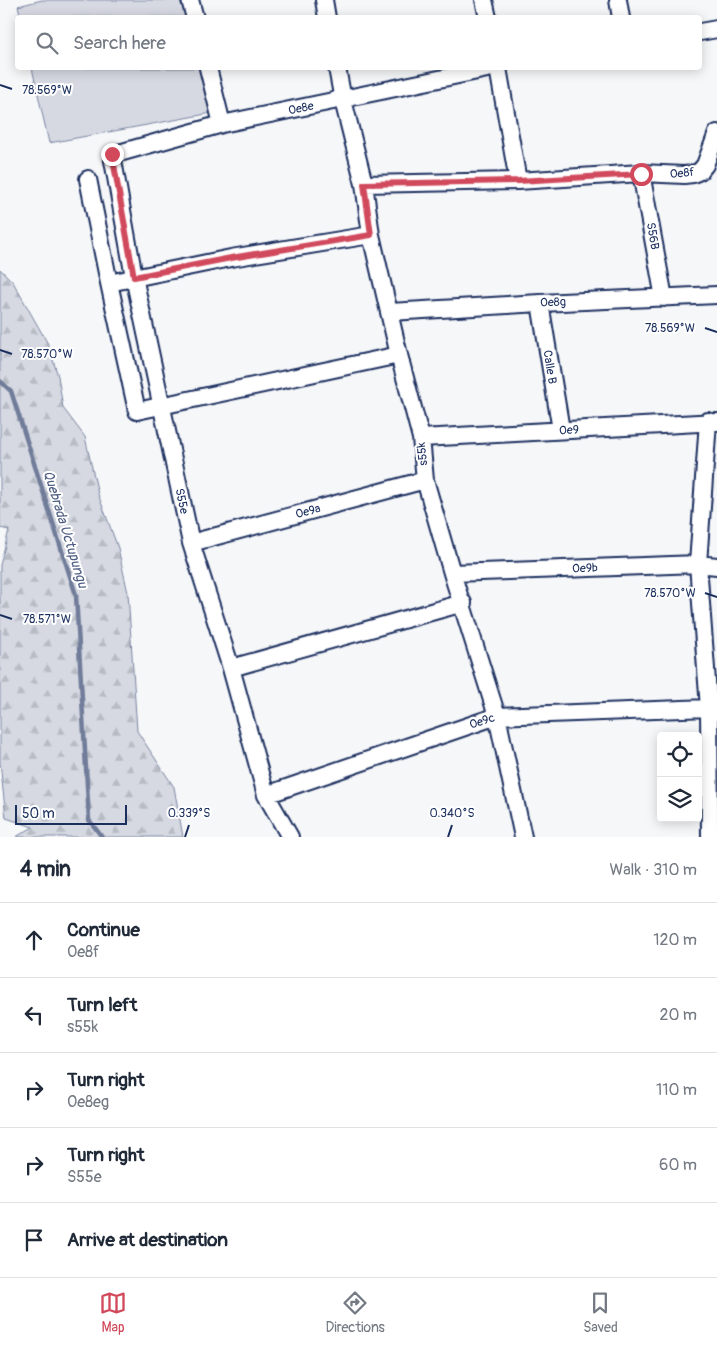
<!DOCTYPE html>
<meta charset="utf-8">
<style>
:root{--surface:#fff;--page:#f6f6f7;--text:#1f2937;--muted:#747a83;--line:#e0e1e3;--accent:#d1495b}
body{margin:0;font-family:Pangolin,sans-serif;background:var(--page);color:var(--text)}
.controls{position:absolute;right:15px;bottom:15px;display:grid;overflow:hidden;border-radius:5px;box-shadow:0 2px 12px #0003}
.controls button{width:45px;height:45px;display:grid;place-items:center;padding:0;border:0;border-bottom:1px solid var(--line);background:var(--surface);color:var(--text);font:25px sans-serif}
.scale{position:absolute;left:15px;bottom:12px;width:112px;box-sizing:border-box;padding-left:5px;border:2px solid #1b2f5e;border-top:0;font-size:14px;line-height:18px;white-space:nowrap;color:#1b2f5e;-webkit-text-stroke:4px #fff;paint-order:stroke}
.stop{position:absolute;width:15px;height:15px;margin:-11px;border:4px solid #d1495b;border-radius:50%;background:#fff}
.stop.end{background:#d1495b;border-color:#fff;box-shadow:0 1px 5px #0008}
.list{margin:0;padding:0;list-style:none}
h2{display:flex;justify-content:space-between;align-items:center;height:65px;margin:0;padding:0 20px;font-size:21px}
h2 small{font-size:16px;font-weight:400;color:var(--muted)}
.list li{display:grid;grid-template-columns:32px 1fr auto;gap:15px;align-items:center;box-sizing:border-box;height:75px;padding:0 20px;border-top:1px solid var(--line)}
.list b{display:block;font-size:19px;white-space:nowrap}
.list p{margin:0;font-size:16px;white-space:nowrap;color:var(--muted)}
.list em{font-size:16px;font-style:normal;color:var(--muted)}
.icon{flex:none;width:28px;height:28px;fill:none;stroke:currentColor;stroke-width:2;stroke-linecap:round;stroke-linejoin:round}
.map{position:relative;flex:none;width:717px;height:837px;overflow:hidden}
.search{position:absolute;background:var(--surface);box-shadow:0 2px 12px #0003;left:15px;right:15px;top:15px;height:55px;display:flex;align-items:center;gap:12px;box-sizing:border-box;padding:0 18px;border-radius:5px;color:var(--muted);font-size:19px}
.sheet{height:440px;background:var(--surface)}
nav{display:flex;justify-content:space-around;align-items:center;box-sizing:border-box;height:70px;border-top:1px solid var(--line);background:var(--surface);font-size:14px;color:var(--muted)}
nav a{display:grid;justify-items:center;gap:2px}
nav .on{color:var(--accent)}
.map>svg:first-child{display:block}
.grass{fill:#d6d9e2;stroke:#7884a0}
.forest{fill:url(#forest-firs);stroke:#7884a0}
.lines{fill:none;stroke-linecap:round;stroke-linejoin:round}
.stream{stroke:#707c99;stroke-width:4.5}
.minor-casing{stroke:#1b2f5e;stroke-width:20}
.minor{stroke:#fff;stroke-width:16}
.route{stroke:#d1495b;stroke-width:6}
.ticks{fill:none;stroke:#1b2f5e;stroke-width:2}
.labels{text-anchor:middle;stroke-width:4;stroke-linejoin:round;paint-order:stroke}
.street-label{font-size:12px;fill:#1b2f5e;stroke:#fff}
.water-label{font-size:14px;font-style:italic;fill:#4d5c81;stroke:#fff}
.ticks-label{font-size:12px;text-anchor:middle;fill:#1b2f5e;stroke:#fff;stroke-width:4;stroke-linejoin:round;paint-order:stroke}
</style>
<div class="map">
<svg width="717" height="837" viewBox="0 0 717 837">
<defs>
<pattern id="forest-firs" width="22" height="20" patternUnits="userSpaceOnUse" patternTransform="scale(1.25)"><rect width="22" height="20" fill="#d6d9e2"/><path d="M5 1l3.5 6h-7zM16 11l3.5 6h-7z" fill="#b7bbc4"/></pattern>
</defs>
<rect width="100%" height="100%" fill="#f6f7f9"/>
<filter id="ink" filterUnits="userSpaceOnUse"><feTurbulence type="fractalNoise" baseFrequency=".02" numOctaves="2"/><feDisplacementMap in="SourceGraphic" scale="10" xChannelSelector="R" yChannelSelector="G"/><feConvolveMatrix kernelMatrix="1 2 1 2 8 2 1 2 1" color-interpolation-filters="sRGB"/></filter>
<g filter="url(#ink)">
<path class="grass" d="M 42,0 L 186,0 L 190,17 L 21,17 L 18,6 Z
M 32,68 L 202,68 L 212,113 L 49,143 Z"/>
<path class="forest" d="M 0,269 L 13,282 L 48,344 L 58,376 L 63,408 L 85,437 L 98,494 L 118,548 L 128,593 L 137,731 L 174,787 L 183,837 L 16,837 L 33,827 L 6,818 L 0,762 L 0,565 L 9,530 L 0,528 Z"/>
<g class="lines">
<path class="stream" d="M 0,381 L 11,391 L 76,595 L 89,820 L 102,837"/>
<g class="minor-casing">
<path id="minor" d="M 190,0 L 195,18
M 324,0 L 327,18
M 484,0 L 488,18
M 618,0 L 621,18
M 700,32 L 717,29
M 208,68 L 222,124
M 337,68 L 343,100 L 364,184 L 371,235 L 399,355 L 421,438 L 425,480 L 452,573 L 497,716 L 523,837
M 498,68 L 518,181
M 641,173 L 664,298
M 88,179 L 109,283 L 137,411 L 399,355
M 364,184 L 518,181 L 641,173 L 684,175 L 693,174 L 700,171 L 705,165 L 717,133
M 109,283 L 231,258 L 371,235
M 540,303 L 561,430
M 390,312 L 540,303 L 717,295
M 708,421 L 698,564 L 709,708 L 710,837
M 421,438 L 717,422
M 191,543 L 425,480
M 452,573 L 698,564 L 717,566
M 231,668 L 463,603
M 266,795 L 497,716 L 709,708
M 290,837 L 266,795 L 231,668 L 191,543 L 134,277 L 112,155 L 222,124 L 492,68"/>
</g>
<use href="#minor" class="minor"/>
</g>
</g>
<g class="lines" filter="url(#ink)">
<path class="route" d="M 112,154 L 134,277 L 231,258 L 371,235 L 364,184 L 518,181 L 641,174"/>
</g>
<path class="ticks" d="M 0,85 L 12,89M 705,328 L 717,332M 0,350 L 12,354M 705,593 L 717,597M 0,615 L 12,619M 185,837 L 189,825M 448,837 L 452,825"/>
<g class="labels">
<g class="street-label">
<text transform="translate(301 108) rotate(-12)" y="4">Oe8e</text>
<text transform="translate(682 173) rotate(-5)" y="4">Oe8f</text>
<text transform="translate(653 236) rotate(80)" y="4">S56B</text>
<text transform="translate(553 302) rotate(-2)" y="4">Oe8g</text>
<text transform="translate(550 367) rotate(81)" y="4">Calle B</text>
<text transform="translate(569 430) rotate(-3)" y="4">Oe9</text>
<text transform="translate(422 454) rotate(-96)" y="4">s55k</text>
<text transform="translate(182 501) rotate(78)" y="4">S55e</text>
<text transform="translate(308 511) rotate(-15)" y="4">Oe9a</text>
<text transform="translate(585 568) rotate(-2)" y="4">Oe9b</text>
<text transform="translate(482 721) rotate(-18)" y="4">Oe9c</text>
</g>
<g class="water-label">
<text transform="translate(66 529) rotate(73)" y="5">Quebrada Uctupungu</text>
</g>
</g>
<g class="ticks-label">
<text x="47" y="94">78.569°W</text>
<text x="670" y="332">78.569°W</text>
<text x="47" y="358">78.570°W</text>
<text x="670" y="597">78.570°W</text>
<text x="47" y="623">78.571°W</text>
<text x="189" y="817">0.339°S</text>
<text x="452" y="817">0.340°S</text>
</g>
</svg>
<div class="controls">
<button><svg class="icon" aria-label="locate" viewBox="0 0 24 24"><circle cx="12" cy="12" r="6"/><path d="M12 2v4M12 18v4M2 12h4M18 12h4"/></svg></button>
<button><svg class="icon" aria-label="layers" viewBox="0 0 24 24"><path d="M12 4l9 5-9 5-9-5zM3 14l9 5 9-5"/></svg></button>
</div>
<div class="scale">50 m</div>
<div class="stop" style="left:641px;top:174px"></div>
<div class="stop end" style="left:112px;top:154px"></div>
<div class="search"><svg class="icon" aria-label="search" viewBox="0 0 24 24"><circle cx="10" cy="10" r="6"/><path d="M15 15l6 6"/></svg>Search here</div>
</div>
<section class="sheet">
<h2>4 min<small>Walk · 310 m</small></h2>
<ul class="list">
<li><svg class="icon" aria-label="ahead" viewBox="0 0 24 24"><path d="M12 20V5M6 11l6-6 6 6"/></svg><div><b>Continue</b><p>Oe8f</p></div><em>120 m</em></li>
<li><svg class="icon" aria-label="left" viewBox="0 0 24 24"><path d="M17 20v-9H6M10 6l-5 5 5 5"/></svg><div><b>Turn left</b><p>s55k</p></div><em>20 m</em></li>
<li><svg class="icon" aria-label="right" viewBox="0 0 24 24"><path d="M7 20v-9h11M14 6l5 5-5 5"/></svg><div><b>Turn right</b><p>Oe8eg</p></div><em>110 m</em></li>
<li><svg class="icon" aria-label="right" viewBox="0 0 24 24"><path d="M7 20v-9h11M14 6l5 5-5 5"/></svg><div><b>Turn right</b><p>S55e</p></div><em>60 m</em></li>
<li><svg class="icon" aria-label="arrive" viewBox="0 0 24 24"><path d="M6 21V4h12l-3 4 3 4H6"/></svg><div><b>Arrive at destination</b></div></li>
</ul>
</section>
<nav>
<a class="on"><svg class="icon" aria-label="map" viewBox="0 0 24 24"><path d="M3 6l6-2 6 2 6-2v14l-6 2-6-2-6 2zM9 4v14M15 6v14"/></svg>Map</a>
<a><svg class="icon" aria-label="directions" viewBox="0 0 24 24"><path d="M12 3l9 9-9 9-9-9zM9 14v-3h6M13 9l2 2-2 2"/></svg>Directions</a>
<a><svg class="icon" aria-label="saved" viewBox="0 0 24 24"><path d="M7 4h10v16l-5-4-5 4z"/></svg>Saved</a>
</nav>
